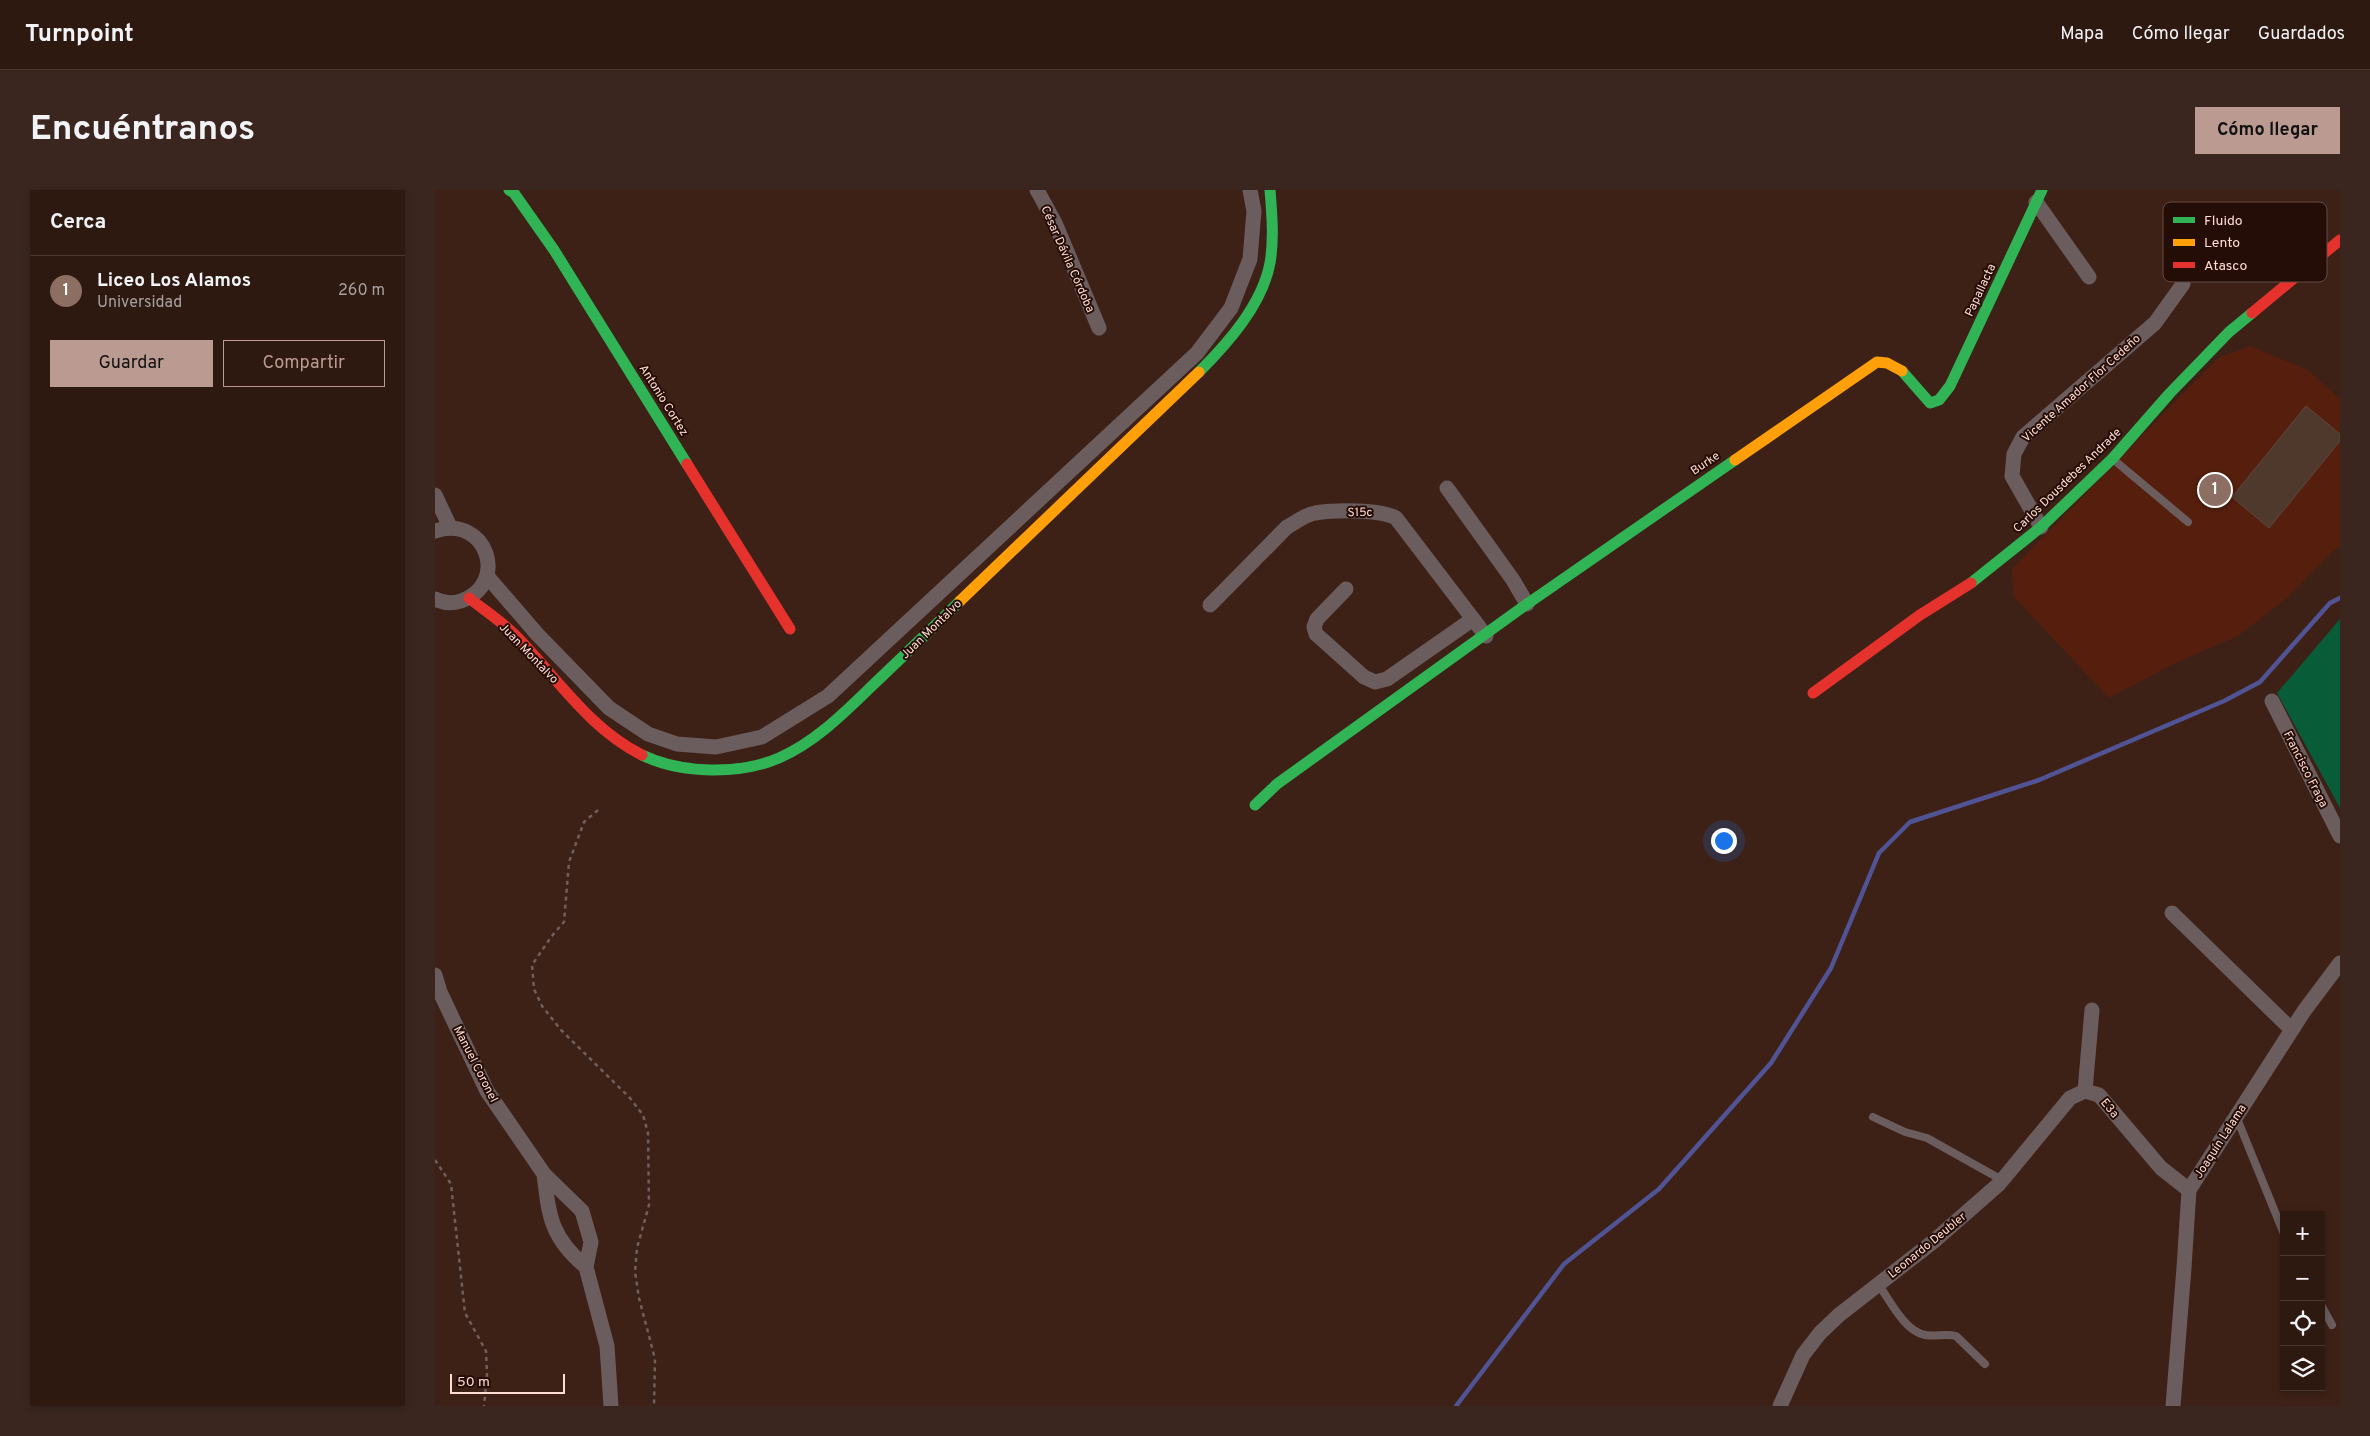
<!DOCTYPE html>
<html lang="es">
<meta charset="utf-8">
<style>
:root{--surface:#2e1911;--page:#3a261f;--text:#f1f3f6;--muted:#a7a09f;--line:#493831;--accent:#bb9b91}
body{margin:0;font-family:Overpass,sans-serif;background:var(--page);color:var(--text)}
.controls{position:absolute;right:15px;bottom:15px;display:grid;overflow:hidden;border-radius:0px;box-shadow:0 2px 8px #0003}
.controls button{width:45px;height:45px;display:grid;place-items:center;padding:0;border:0;border-bottom:1px solid var(--line);background:var(--surface);color:var(--text);font:25px sans-serif}
.scale{position:absolute;left:15px;bottom:12px;width:115px;box-sizing:border-box;padding-left:5px;border:2px solid #ffdcd2;border-top:0;font-size:14px;line-height:18px;white-space:nowrap;color:#ffdcd2;-webkit-text-stroke:4px #230d06;paint-order:stroke}
.you{position:absolute;left:1288px;top:650px;width:18px;height:18px;margin:-12px;border:4px solid #fff;border-radius:50%;background:#1a73e8;box-shadow:0 0 0 8px #1a73e833}
.badge{display:grid;place-items:center;width:32px;height:32px;border-radius:50%;background:var(--accent);color:#fff;font-size:16px;font-weight:700}
.pin{position:absolute;translate:-50% -50%;border:2px solid #fff;box-shadow:0 1px 5px #0006}
.list{margin:0;padding:0;list-style:none}
h2{display:flex;justify-content:space-between;align-items:center;height:65px;margin:0;padding:0 20px;font-size:21px}
h2 small{font-size:16px;font-weight:400;color:var(--muted)}
.list li{display:grid;grid-template-columns:32px 1fr auto;gap:15px;align-items:center;box-sizing:border-box;height:70px;padding:0 20px;border-top:1px solid var(--line)}
.list b{display:block;font-size:19px;white-space:nowrap}
.list p{margin:0;font-size:16px;white-space:nowrap;color:var(--muted)}
.list em{font-size:16px;font-style:normal;color:var(--muted)}
.actions{display:flex;gap:10px;padding:15px 20px}
.actions a{flex:1;padding:11px 0;border:1px solid var(--accent);border-radius:0px;text-align:center;font-size:18px;color:var(--accent)}
.actions .main{background:var(--accent);color:#111}
.icon{flex:none;width:28px;height:28px;fill:none;stroke:currentColor;stroke-width:2;stroke-linecap:round;stroke-linejoin:round}
.map{position:relative;flex:none;width:1905px;height:1216px;overflow:hidden;border-radius:0px}
header{display:flex;align-items:center;gap:30px;box-sizing:border-box;height:70px;padding:0 25px;background:var(--surface);border-bottom:1px solid var(--line)}
header strong{font-size:24px}
nav{display:flex;gap:28px;margin-inline-start:auto;font-size:18px}
.intro{display:flex;align-items:center;justify-content:space-between;box-sizing:border-box;height:120px;padding:0 30px}
h1{margin:0;font-size:35px}
.button{padding:12px 22px;border-radius:0px;background:var(--accent);color:#111;font-size:18px;font-weight:700}
main{display:flex;gap:30px;padding:0 30px}
aside{flex:1;background:var(--surface);border-radius:0px;box-shadow:0 2px 8px #0003}
.map>svg:first-child{display:block}
.built{fill:#561f0d}
.green{fill:#085c38}
.lines{fill:none;stroke-linecap:round;stroke-linejoin:round}
.stream{stroke:#515494;stroke-width:4.5}
.building{fill:#4f392c;stroke:#5e483c}
.path{stroke:#6f5f5e;stroke-width:2.5;stroke-dasharray:4 4;stroke-linecap:butt}
.lane{stroke:#6b5d5e;stroke-width:8}
.street{stroke:#6b5d5e;stroke-width:15}
.fast{stroke:#30b455;stroke-width:11}
.slow{stroke:#ff9f0a;stroke-width:11}
.jam{stroke:#e5322d;stroke-width:11}
.labels{text-anchor:middle;stroke-width:4;stroke-linejoin:round;paint-order:stroke}
.street-label{font-size:12px;fill:#ffdcd2;stroke:#230d06}
.key{fill:#230d06;stroke:#654b43;stroke-width:1}
.key-label{font-size:14px;fill:#ffdcd2}
</style>
<header>
<strong>Turnpoint</strong>
<nav><a>Mapa</a><a>Cómo llegar</a><a>Guardados</a></nav>
</header>
<div class="intro"><h1>Encuéntranos</h1><a class="button">Cómo llegar</a></div>
<main>
<aside>
<h2>Cerca<small></small></h2>
<ul class="list">
<li><span class="badge" style="background:#8d6e63">1</span><div><b>Liceo Los Alamos</b><p>Universidad</p></div><em>260 m</em></li>
</ul>
<div class="actions"><a class="main">Guardar</a><a>Compartir</a></div>
</aside>
<div class="map">
<svg width="1905" height="1216" viewBox="0 0 1905 1216">
<rect width="100%" height="100%" fill="#3d2117"/>
<path class="built" d="M 1815,156 L 1873,180 L 1905,209 L 1905,356 L 1898,361 L 1852,408 L 1803,446 L 1738,474 L 1674,508 L 1579,407 L 1577,379 L 1783,168 Z"/>
<path class="green" d="M 1905,429 L 1905,618 L 1842,503 Z"/>
<g class="lines">
<path class="stream" d="M 1021,1216 L 1129,1074 L 1224,999 L 1336,873 L 1396,778 L 1444,663 L 1475,632 L 1604,590 L 1789,511 L 1825,492 L 1895,413 L 1905,408"/>
</g>
<path class="building" d="M 1871,216 L 1905,244 L 1905,251 L 1834,338 L 1797,307 Z"/>
<g class="lines">
<path class="path" d="M 163,620 L 149,632 L 134,672 L 129,732 L 116,747 L 97,775 L 99,799 L 107,816 L 126,840 L 195,908 L 208,925 L 213,943 L 214,1015 L 202,1058 L 200,1082 L 204,1108 L 220,1169 L 219,1216
M 0,970 L 16,994 L 30,1123 L 51,1161 L 52,1184 L 49,1216"/>
<path class="lane" d="M 1679,270 L 1753,332
M 1801,926 L 1849,1044
M 1438,927 L 1470,942 L 1492,948 L 1567,990
M 1443,1094 C 1455,1110 1469,1141 1490,1145 C 1501,1147 1511,1143 1521,1146 L 1550,1174
M 1886,1115 L 1897,1135"/>
<path class="street" d="M 602,0 L 620,33 L 664,138
M 1601,12 L 1654,87
M 1012,298 L 1078,390 L 1092,414
M 0,305 L 15,337
M 1606,337 L 1577,286 L 1579,264 L 1588,247 L 1720,133 L 1748,94
M 0,341 C 52,324 75,394 26,411 C 17,414 8,413 0,409
M 52,386 L 102,444 L 174,518 L 213,544 L 242,554 L 281,557 L 327,547 L 393,506 L 762,163 L 796,118 L 815,69 L 819,21 L 815,0
M 911,399 L 882,429 L 879,437 L 881,444 L 929,487 L 940,492 L 952,489 L 1038,429
M 775,415 L 852,337 C 861,332 870,325 880,323 C 899,320 945,319 961,328 L 1051,446
M 1837,511 L 1905,646
M 1737,723 L 1857,840
M 0,785 L 5,802 L 52,901 L 109,984 L 147,1021 L 156,1052 L 151,1077 L 172,1156 L 176,1216
M 1657,820 L 1650,901 L 1664,905 L 1726,978 L 1754,1000
M 109,984 C 114,1027 116,1048 151,1077
M 1345,1216 L 1368,1165 L 1385,1143 L 1404,1125 L 1499,1051 L 1564,994 L 1635,908 L 1650,901
M 1738,1216 L 1749,1078 L 1754,1000 L 1869,821 L 1905,773"/>
<path class="fast" d="M 74,0 L 79,3 L 119,60 L 252,274
M 1467,181 L 1495,213 L 1504,210 L 1515,196 L 1607,0
M 764,182 C 793,153 827,115 835,73 C 839,50 837,24 835,0
M 1536,393 L 1606,337 L 1678,268 L 1735,203 L 1794,142 L 1817,123
M 207,565 C 246,584 304,585 344,568 C 382,551 411,521 440,493 C 468,466 497,439 525,411
M 820,615 L 842,594 L 1092,414 L 1300,270"/>
<path class="slow" d="M 1300,270 L 1442,172 L 1452,173 L 1467,181
M 525,411 L 764,182"/>
<path class="jam" d="M 1817,123 L 1905,50
M 252,274 L 355,439
M 34,408 C 49,420 66,431 79,444 C 121,486 153,538 207,565
M 1378,503 L 1485,425 L 1536,393"/>
</g>
<g class="labels">
<g class="street-label">
<text transform="translate(633 69) rotate(66)" y="4">César Dávila Córdoba</text>
<text transform="translate(1545 100) rotate(-65)" y="4">Papallacta</text>
<text transform="translate(1646 198) rotate(-42)" y="4">Vicente Amador Flor Cedeño</text>
<text transform="translate(229 210) rotate(58)" y="4">Antonio Cortez</text>
<text transform="translate(1270 273) rotate(-34)" y="4">Burke</text>
<text transform="translate(1632 290) rotate(-44)" y="4">Carlos Dousdebes Andrade</text>
<text transform="translate(925 322) rotate(-1)" y="4">S15c</text>
<text transform="translate(496 439) rotate(-44)" y="4">Juan Montalvo</text>
<text transform="translate(94 463) rotate(46)" y="4">Juan Montalvo</text>
<text transform="translate(1871 579) rotate(63)" y="4">Francisco Fraga</text>
<text transform="translate(41 874) rotate(63)" y="4">Manuel Coronel</text>
<text transform="translate(1675 918) rotate(50)" y="4">E3a</text>
<text transform="translate(1785 951) rotate(-57)" y="4">Joaquín Lalama</text>
<text transform="translate(1492 1055) rotate(-39)" y="4">Leonardo Deubler</text>
</g>
</g>
<rect x="1728" y="12" width="164" height="80" rx="8" class="key"/>
<rect x="1738" y="27" width="22" height="6" fill="#30b455"/>
<rect x="1738" y="49" width="22" height="7" fill="#ff9f0a"/>
<rect x="1738" y="72" width="22" height="6" fill="#e5322d"/>
<g class="key-label">
<text x="1769" y="35">Fluido</text>
<text x="1769" y="57">Lento</text>
<text x="1769" y="80">Atasco</text>
</g>
</svg>
<div class="controls">
<button>+</button>
<button>−</button>
<button><svg class="icon" aria-label="locate" viewBox="0 0 24 24"><circle cx="12" cy="12" r="6"/><path d="M12 2v4M12 18v4M2 12h4M18 12h4"/></svg></button>
<button><svg class="icon" aria-label="layers" viewBox="0 0 24 24"><path d="M12 4l9 5-9 5-9-5zM3 14l9 5 9-5"/></svg></button>
</div>
<div class="scale">50 m</div>
<div class="you"></div>
<div class="pin badge" style="left:1780px;top:300px;background:#8d6e63">1</div>
</div>
</main>
